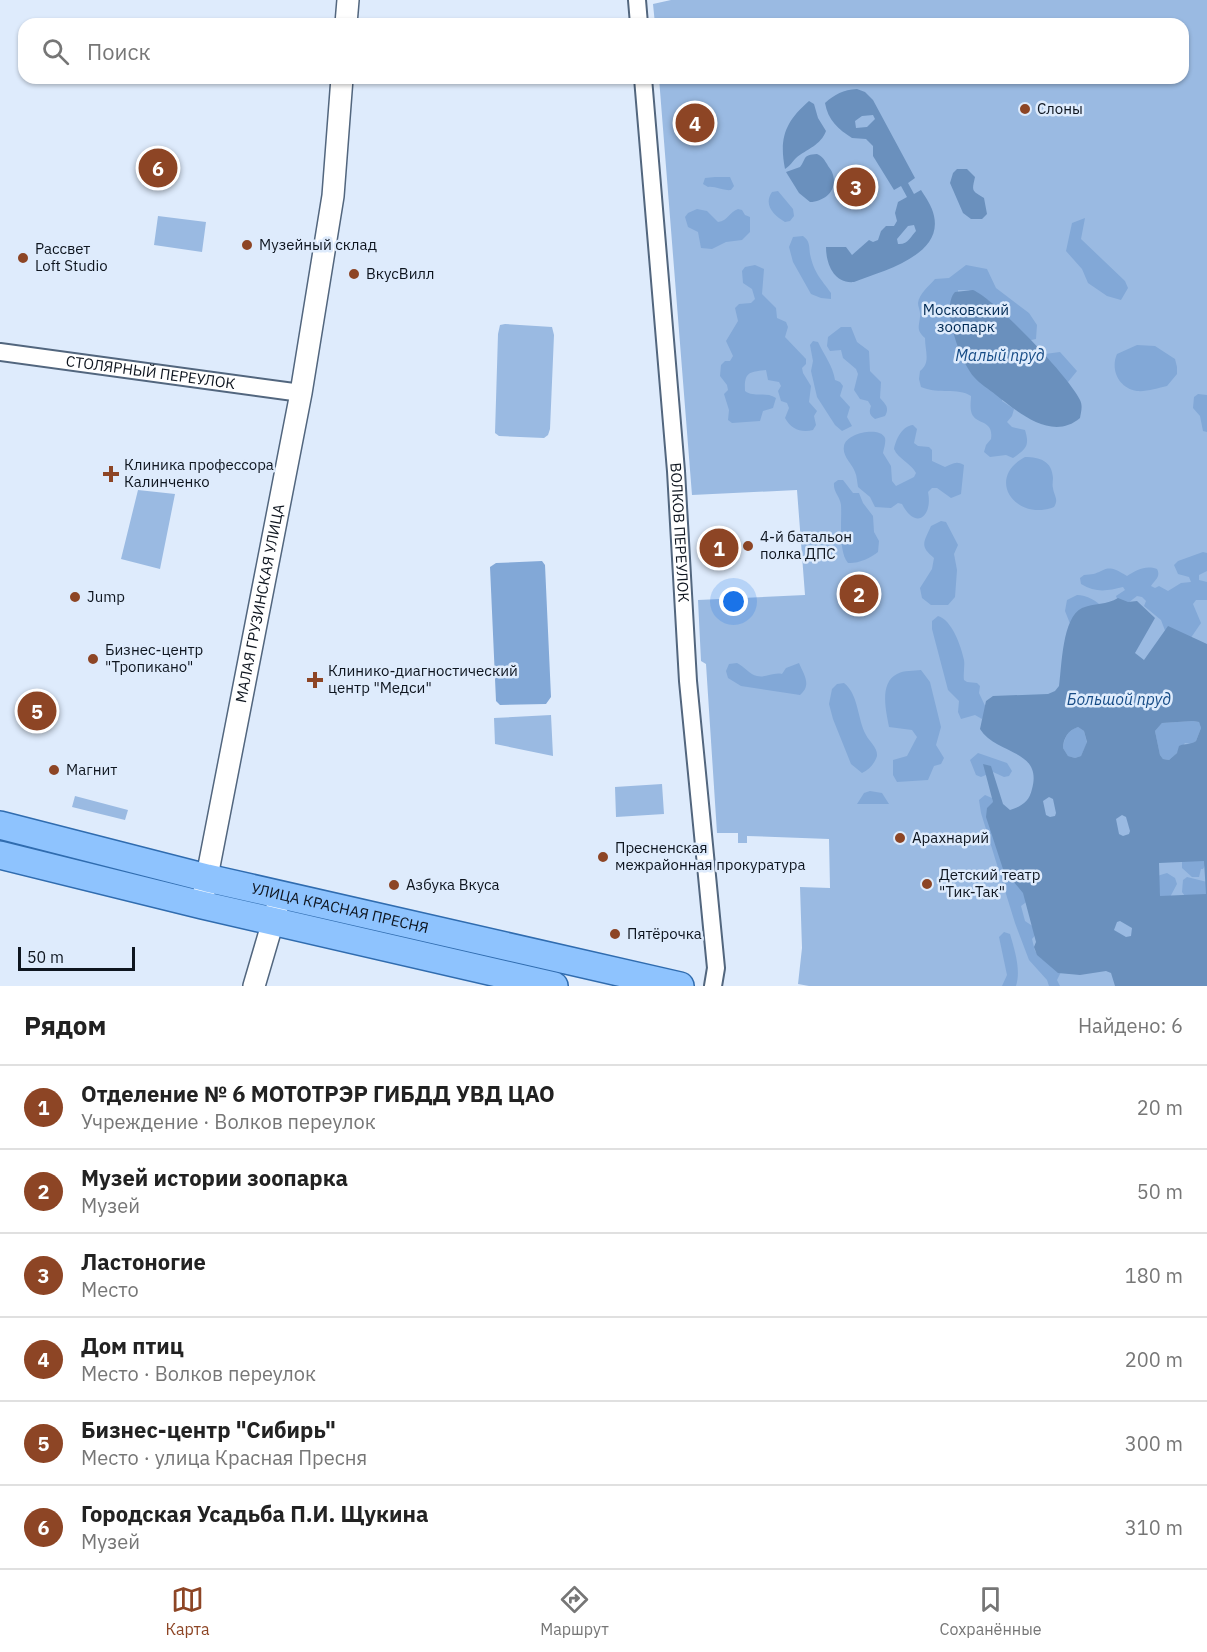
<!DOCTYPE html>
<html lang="ru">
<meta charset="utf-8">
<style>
:root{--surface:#fff;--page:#f6f6f6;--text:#222;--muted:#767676;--line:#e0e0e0;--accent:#8d4525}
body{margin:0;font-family:"IBM Plex Sans",sans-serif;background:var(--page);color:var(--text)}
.scale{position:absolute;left:18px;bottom:15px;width:117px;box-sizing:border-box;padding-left:6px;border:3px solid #0e151f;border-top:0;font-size:16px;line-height:21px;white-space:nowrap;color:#0e151f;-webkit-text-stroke:4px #deebfc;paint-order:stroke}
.you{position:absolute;left:734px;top:602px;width:21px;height:21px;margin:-15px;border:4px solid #fff;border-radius:50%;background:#1a73e8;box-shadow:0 0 0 9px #1a73e833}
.badge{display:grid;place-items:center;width:39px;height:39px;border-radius:50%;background:var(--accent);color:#fff;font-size:20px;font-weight:700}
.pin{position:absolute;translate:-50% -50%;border:3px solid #fff;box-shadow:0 2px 6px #0006}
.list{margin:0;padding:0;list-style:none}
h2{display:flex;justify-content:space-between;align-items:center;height:78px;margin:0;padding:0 24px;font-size:26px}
h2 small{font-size:20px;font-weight:400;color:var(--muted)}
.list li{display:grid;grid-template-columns:39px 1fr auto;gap:18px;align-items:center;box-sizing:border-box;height:84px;padding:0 24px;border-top:2px solid var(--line)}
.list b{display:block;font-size:22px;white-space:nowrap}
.list p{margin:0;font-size:20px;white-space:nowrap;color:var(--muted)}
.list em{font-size:20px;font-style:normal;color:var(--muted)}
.icon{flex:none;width:33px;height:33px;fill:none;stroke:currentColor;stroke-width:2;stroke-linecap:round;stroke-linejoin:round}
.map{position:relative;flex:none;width:1207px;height:986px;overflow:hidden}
.search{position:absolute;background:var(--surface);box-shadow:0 2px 4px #0004;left:18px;right:18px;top:18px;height:66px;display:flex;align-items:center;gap:15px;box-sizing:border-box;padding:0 21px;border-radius:18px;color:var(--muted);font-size:22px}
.sheet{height:582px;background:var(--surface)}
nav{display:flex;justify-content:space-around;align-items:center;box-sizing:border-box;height:84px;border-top:2px solid var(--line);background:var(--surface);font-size:16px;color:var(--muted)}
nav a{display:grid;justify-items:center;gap:3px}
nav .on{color:var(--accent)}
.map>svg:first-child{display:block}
.green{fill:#9abae2}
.forest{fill:#82a8d7}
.water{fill:#6a90bd;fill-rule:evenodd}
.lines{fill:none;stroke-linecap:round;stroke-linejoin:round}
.minor-casing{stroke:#52667e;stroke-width:20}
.tertiary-casing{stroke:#52667e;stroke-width:24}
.primary-casing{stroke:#306caf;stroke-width:30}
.minor{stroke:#fff;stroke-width:16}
.tertiary{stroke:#fff;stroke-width:21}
.primary{stroke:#8ec3fe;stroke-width:27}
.poi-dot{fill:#8d4525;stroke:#deebfc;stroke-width:2}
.labels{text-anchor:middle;stroke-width:5;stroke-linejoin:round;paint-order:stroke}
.poi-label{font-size:15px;fill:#0e151f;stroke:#deebfc;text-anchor:start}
.park-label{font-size:15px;fill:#012a54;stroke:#deebfc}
.street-label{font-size:15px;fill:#0e151f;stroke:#deebfc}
.water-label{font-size:16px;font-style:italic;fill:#174c86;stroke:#deebfc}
</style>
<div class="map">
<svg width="1207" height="986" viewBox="0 0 1207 986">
<rect width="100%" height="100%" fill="#deebfc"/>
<path class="green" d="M 671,0 L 1207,0 L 1207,986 L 809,986 L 798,984 L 802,948 L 800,887 L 830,888 L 829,839 L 747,836 L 747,843 L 738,843 L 738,833 L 717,833 L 706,664 L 701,661 L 698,600 L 805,595 L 797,490 L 692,495 L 659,78 L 1183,78 L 1183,24 L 655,24 L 653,4 Z
M 158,216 L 206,222 L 202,252 L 154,245 Z
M 505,324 L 552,327 L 554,335 L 550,429 L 548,435 L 544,438 L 499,436 L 495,433 L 498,334 L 500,325 Z
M 138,490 L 175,494 L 160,569 L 121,559 Z
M 551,715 L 553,756 L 495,744 L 494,718 Z
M 662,784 L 664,814 L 616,817 L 615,787 Z
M 75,796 L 128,810 L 125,820 L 72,807 Z"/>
<path class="forest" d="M 715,177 L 730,177 L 734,186 L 731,190 C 723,191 716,186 708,187 L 703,184 L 705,178 Z
M 778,191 L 793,209 L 794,216 L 790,221 L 785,222 C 774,216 763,205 772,192 Z
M 697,209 L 707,211 L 718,222 C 728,221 729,212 738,209 L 742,210 L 745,215 L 750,217 L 750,232 L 742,240 L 726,242 L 712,249 L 701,248 L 698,232 L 688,227 L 685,217 L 688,213 Z
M 1085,218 L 1081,239 L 1125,281 L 1128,288 L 1121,300 L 1107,296 L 1088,283 L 1082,269 L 1066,251 L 1072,223 Z
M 803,236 C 810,241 809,246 810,254 C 814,273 821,279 831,293 L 831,299 L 821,298 L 811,294 L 793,262 L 789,247 L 793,237 Z
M 755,265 L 764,269 L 762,294 L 776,308 L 777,318 L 786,322 L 788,327 L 785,337 L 806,359 L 806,364 L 802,368 L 803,373 L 811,386 L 809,402 L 817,411 L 814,416 L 816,425 L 813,430 C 801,433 791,429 785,418 L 789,408 L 787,403 L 781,401 L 778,391 L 781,386 L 779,382 L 768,380 L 766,370 C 749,372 744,372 745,391 C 754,398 766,391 776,398 L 773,408 L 763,411 L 760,421 L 732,423 L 728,420 L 729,410 L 724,394 L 728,390 L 727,385 L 720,376 L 721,365 L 725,361 L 730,361 L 733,356 L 726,341 L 738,321 L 735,308 L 739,304 L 751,303 L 755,299 L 752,289 L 743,283 L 742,271 L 745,267 Z
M 966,265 L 987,269 L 996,288 L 1029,313 L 1037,325 L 1036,339 L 1022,342 L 997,315 L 989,301 L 969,290 L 958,290 L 958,295 L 1003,394 L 1002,401 L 1014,409 L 1012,416 L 1007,422 L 1012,427 L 1025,430 C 1030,446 1026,449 1013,458 L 1006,455 L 990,457 L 984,452 L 986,445 L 991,439 C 994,418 974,426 971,411 C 970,406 971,400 971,396 C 957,387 940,395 921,387 L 919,379 L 920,371 C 931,363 925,351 925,338 C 916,330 919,327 920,317 C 921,312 918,307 918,303 C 919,294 929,286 935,279 L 949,278 Z
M 841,327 L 851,327 L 857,342 L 869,351 L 870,371 L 881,382 L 880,398 C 885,404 890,407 885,416 L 875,419 C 869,415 869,412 871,406 L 868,401 L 860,399 L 854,390 L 858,374 L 856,369 L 843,358 L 841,350 L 830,351 L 827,346 L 828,337 Z
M 813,341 L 818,342 C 824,355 833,366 835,380 L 840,382 L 843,386 L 840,396 L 850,407 L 847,417 L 852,426 L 842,431 L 835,425 L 817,397 L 811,371 L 813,361 L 810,345 Z
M 1137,345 L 1155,346 L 1175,359 L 1177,367 L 1177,374 L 1167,386 C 1158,388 1146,392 1137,391 C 1119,388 1110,370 1117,354 Z
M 1060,352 L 1077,371 L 1068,382 L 1038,362 L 1045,354 Z
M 1198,394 L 1207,395 L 1207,432 L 1203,431 L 1200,416 L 1193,408 L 1194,397 Z
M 913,425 L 917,429 L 914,443 L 918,446 L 929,447 L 932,450 L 932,461 L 945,467 C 952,464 956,460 964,465 L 961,494 L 951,498 L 937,488 L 932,488 L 928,492 C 933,516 916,531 902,504 L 898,503 L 891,508 L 875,507 L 870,497 L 858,487 C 857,482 857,476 855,472 C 852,463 842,457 844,446 C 846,433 880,426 885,438 C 886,443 884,448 883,453 L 891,466 L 892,481 L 896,486 L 914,477 L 916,473 C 911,463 898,459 894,449 C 896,439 902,426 913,425 Z
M 1025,457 C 1040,457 1052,461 1053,478 C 1053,481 1052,485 1053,488 C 1054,496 1059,499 1054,507 C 1017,522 984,479 1025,457 Z
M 838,480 L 843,480 L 853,493 L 859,493 L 863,503 L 873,516 L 874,532 L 879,541 L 878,552 C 871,558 857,564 848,563 C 838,551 842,520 841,505 C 840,496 833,492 834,483 Z
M 941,521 L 946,522 L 958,545 L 954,554 L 957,570 L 955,597 L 948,605 L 931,605 L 922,598 L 920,588 L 932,569 L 934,558 C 919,546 924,542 931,526 Z
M 1203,552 L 1207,553 L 1207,571 L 1199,575 L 1199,580 L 1207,582 L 1207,600 L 1196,600 L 1193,604 L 1201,623 L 1188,642 L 1169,641 L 1161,620 L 1144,606 L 1146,601 L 1142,597 L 1137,596 L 1128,603 L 1118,601 L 1116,596 L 1125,590 L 1123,587 C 1107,591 1096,593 1081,584 L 1080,578 L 1084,575 C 1108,575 1101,560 1127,576 C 1137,570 1145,565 1157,569 C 1161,577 1155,580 1151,586 L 1155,588 L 1159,586 L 1168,591 L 1181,583 L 1191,582 L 1189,577 L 1178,574 L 1174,565 L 1178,561 Z
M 542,561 L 545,565 L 551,697 L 546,704 L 500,705 L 496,701 L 490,567 L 496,563 Z
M 1077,595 C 1086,595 1098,601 1104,609 L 1071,626 L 1065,611 L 1067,600 Z
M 938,616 C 952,620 961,646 964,660 C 965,667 963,673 964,680 L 967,682 L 977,683 L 980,686 L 979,693 L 987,710 L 982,719 L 975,715 L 961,719 L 958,712 L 959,701 L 948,690 L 932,629 L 932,621 Z
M 737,663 C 744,666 750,675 757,676 C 766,678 773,672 782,674 L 786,668 L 799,663 C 804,675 812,685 800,695 L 741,686 L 728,678 L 726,671 L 729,664 Z
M 921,670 L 930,682 L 941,727 L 936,745 L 944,758 L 941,764 L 934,766 L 928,780 L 897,782 L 893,775 L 893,760 L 907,756 L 917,737 L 912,730 L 889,727 C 886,711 879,683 897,674 C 904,670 914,671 921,670 Z
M 844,683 C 859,695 857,718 866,735 C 869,741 878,748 877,756 C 875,763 869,770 862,773 L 851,764 L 833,719 L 829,704 L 832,689 L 837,684 Z
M 1193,721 L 1199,722 L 1201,728 L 1196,741 L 1192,744 L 1185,743 L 1177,753 L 1169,760 L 1163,759 L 1160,755 L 1155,731 L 1162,723 Z
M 1078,727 L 1084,731 L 1087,743 L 1081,756 L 1075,758 L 1068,756 L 1063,748 C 1064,738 1068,730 1078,727 Z
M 978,753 L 1007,763 L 1012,771 L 1009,776 L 1004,777 L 993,772 L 981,777 L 976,775 L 970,760 Z
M 870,791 L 882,793 L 889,804 L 857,804 L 864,793 Z
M 985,795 L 992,798 L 1003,840 L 1029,900 L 1021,906 L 1025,921 L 1034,927 L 1037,933 L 1032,939 L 1035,951 L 1042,959 L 1050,959 L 1061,972 L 1057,980 L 1060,986 L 1049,986 L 1047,980 L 1029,960 L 1015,923 L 981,813 L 979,800 Z
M 1191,852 L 1207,862 L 1203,869 L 1201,869 L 1199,877 L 1192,877 L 1182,868 L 1182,859 Z
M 1167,873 L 1175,878 L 1177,884 L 1169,899 L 1161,903 L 1157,876 Z
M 1187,877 L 1207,882 L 1207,903 L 1190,903 L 1182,892 L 1183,880 Z
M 1004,932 L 1010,934 C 1015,951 1021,970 1016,986 L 1002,986 L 1007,975 L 999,937 Z"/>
<path class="water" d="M 857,89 L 865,92 L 873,100 L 915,178 L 908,183 L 914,194 L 921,190 C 926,198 932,206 934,216 C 943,256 882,271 854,282 C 834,284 826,264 826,247 L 846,247 L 852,255 L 869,240 L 873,242 L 878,240 L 881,231 L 886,226 L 894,226 L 897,221 L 895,213 L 898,202 L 907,197 L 901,186 L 894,190 L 873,156 L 873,146 L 866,139 L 852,138 C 838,129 828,120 825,103 C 835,94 843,90 857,89 ZM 862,116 L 873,115 L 875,119 L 867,127 L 856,128 L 855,121 ZM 914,225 L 916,231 C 911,236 908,245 898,244 L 897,239 L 908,226 Z
M 809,101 L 814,104 L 818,118 L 826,131 C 821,145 807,149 796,158 C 792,162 790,166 785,169 C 779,138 785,122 809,101 Z
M 817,154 C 823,157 823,158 827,164 C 828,167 831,169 832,172 C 839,189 826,201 810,202 L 799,193 L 786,172 L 800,167 C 807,158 802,155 817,154 Z
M 957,169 L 967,169 L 975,177 C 972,191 971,190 984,198 L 987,214 L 982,219 L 971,219 L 963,213 L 950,183 L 953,173 Z
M 973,290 C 995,299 1070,378 1080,400 C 1083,406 1081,412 1080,418 C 1052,442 1018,412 996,395 C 989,389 980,384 974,377 C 961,362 940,308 955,292 Z
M 1118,598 L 1128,602 L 1137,601 L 1155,618 L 1135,653 L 1144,660 L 1168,626 L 1207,644 L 1207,986 L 1115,986 L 1111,973 L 1106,971 L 1080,975 L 1058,973 L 1037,955 L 1034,947 L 1036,942 L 1023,893 L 1003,869 L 986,817 L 987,808 L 993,802 L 983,764 L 991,766 L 1003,804 L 1010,810 C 1022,806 1029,802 1032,789 C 1043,749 996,755 980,729 L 986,701 L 993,696 L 1048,694 L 1055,691 L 1059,686 C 1062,665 1062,618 1082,608 C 1094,603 1107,605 1118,598 ZM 1193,721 L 1199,722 L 1201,728 L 1196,741 C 1191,745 1185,743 1179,746 L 1177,753 L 1169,760 L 1163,759 L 1160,755 L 1155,731 L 1162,723 ZM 1078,727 L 1084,731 L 1087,742 L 1081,756 L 1075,758 L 1068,756 L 1063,748 C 1063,739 1068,730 1078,727 ZM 1049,797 L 1053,799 L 1056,813 L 1055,816 L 1050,817 L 1046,815 L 1043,801 ZM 1122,815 L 1126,817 L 1130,831 L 1129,834 L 1123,836 L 1119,834 L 1116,819 ZM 1204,861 L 1206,894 L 1160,896 L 1159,863 ZM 1120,921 L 1132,928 L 1131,936 L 1126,937 L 1114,930 L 1117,922 Z"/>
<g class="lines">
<g class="minor-casing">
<g id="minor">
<path d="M 637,0 L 639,24"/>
<path id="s1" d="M 643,78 L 676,471 L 688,681 L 716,968 L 713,986"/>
<path id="s2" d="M 0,352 L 301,393"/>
</g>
</g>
<g class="tertiary-casing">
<g id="tertiary">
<path d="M 346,24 L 348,0"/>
<path id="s3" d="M 204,892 L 301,393 L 333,196 L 342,78"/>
<path d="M 254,986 L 281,894"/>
</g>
</g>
<g class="primary-casing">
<g id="primary">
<path id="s4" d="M 0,825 L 207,878 L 680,986"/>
<path d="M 0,855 L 202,905 L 554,986"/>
</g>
</g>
<use href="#minor" class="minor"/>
<use href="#tertiary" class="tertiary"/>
<use href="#primary" class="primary"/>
</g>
<g class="poi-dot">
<circle cx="1025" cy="109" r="6"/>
<circle cx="247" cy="245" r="6"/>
<circle cx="23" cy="258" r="6"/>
<circle cx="354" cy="274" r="6"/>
<path d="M108 465h6v6h6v6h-6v6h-6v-6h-6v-6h6z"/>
<circle cx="748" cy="546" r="6"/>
<circle cx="75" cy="597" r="6"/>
<circle cx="93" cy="659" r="6"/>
<path d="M312 671h6v6h6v6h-6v6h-6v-6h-6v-6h6z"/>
<circle cx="54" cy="770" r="6"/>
<circle cx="900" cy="838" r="6"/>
<circle cx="603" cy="857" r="6"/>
<circle cx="927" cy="884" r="6"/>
<circle cx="394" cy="885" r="6"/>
<circle cx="615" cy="934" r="6"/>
</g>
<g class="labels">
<g class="poi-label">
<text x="1037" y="114">Слоны</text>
<text x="259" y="250">Музейный склад</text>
<text x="35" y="254">Рассвет<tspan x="35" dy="17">Loft Studio</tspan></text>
<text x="366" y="279">ВкусВилл</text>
<text x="124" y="470">Клиника профессора<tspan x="124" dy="17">Калинченко</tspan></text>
<text x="760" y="542">4-й батальон<tspan x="760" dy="17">полка ДПС</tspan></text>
<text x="87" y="602">Jump</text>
<text x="105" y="655">Бизнес-центр<tspan x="105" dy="17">"Тропикано"</tspan></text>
<text x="328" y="676">Клинико-диагностический<tspan x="328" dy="17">центр "Медси"</tspan></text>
<text x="66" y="775">Магнит</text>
<text x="912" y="843">Арахнарий</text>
<text x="615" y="853">Пресненская<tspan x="615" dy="17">межрайонная прокуратура</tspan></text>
<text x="939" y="880">Детский театр<tspan x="939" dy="17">"Тик-Так"</tspan></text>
<text x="406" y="890">Азбука Вкуса</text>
<text x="627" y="939">Пятёрочка</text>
</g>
<g class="park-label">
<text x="966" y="315">Московский<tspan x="966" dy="17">зоопарк</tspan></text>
</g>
<g class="street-label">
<text dy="5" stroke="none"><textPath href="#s2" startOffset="152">СТОЛЯРНЫЙ ПЕРЕУЛОК</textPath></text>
<text dy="5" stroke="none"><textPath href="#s1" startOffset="456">ВОЛКОВ ПЕРЕУЛОК</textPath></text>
<text dy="5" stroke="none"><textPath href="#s3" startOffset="294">МАЛАЯ ГРУЗИНСКАЯ УЛИЦА</textPath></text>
<text dy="5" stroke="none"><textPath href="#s4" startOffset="350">УЛИЦА КРАСНАЯ ПРЕСНЯ</textPath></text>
</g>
<g class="water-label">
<text x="1000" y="361">Малый пруд</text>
<text x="1119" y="705">Большой пруд</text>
</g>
</g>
</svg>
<div class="scale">50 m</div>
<div class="you"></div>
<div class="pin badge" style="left:719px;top:548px">1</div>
<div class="pin badge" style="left:859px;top:594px">2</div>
<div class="pin badge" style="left:856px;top:187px">3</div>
<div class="pin badge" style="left:695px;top:123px">4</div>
<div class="pin badge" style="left:37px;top:711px">5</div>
<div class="pin badge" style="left:158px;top:168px">6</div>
<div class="search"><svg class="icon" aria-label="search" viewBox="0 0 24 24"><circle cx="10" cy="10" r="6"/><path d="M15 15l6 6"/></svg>Поиск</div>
</div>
<section class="sheet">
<h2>Рядом<small>Найдено: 6</small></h2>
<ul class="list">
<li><span class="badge">1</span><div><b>Отделение № 6 МОТОТРЭР ГИБДД УВД ЦАО</b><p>Учреждение · Волков переулок</p></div><em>20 m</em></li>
<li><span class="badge">2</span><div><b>Музей истории зоопарка</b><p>Музей</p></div><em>50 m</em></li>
<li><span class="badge">3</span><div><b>Ластоногие</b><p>Место</p></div><em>180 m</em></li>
<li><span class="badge">4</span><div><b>Дом птиц</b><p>Место · Волков переулок</p></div><em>200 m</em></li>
<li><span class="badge">5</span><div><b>Бизнес-центр &quot;Сибирь&quot;</b><p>Место · улица Красная Пресня</p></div><em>300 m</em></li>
<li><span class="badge">6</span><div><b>Городская Усадьба П.И. Щукина</b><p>Музей</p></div><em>310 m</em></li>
</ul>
</section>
<nav>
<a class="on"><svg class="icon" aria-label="map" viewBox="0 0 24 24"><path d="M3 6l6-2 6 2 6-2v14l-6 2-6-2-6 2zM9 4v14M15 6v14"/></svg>Карта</a>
<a><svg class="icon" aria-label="directions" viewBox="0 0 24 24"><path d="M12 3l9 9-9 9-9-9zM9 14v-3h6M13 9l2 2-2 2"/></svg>Маршрут</a>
<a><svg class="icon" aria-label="saved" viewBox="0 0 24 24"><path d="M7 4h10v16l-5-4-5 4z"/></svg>Сохранённые</a>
</nav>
